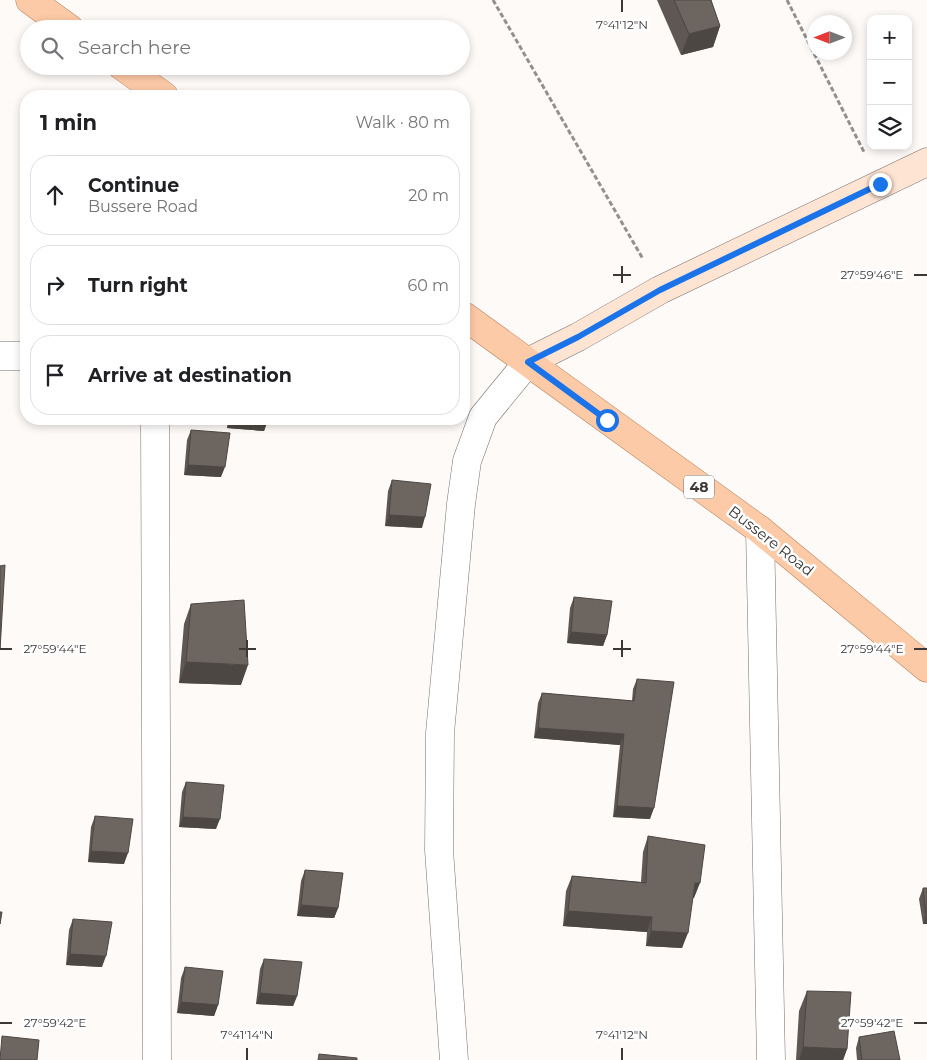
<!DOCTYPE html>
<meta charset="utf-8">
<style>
:root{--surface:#fff;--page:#f2f2f2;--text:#202124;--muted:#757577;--line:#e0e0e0}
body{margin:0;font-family:Montserrat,sans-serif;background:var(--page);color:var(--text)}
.controls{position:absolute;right:15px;top:15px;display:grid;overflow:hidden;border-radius:10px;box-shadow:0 2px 8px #0003}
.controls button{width:45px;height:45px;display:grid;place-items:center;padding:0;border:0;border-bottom:1px solid var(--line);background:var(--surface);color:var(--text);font:25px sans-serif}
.compass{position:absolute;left:807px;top:15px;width:45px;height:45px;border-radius:50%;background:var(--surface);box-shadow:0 2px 8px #0003;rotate:270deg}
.stop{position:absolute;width:15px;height:15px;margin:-11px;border:4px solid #1a73e8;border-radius:50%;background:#fff}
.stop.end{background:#1a73e8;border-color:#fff;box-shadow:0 1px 5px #0008}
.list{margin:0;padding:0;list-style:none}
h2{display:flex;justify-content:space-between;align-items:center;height:65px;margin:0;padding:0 20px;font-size:21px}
h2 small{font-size:16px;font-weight:400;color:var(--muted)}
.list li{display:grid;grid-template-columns:32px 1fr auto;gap:15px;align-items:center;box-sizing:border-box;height:80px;margin:0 10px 10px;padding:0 10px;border:1px solid var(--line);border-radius:20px}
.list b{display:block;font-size:19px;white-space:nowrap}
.list p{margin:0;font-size:16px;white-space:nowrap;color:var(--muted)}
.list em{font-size:16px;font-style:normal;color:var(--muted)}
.icon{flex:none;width:28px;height:28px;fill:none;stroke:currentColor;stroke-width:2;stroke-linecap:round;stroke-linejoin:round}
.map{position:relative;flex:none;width:927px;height:1060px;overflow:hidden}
.search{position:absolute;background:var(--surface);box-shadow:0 2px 8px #0003;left:20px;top:20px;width:450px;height:55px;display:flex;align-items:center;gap:12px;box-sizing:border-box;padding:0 18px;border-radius:28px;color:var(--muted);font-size:19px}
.panel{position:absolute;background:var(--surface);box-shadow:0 2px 8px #0003;left:20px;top:90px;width:450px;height:335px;border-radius:20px}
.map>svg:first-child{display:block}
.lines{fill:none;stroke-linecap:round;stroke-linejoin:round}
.street-casing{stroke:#776f6b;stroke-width:29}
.secondary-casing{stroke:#776f6b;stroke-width:29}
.primary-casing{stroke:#b88059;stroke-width:29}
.path{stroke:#93908e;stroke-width:3;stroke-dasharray:5 2.5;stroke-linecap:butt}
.street{stroke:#fff;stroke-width:28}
.secondary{stroke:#fee4d3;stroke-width:28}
.primary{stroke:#fdcaa7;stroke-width:28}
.wall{fill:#5e5753}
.shaded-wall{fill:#4c4743}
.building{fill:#6d6560;stroke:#4c4743}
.route{stroke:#1a73e8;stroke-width:6}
.ticks{fill:none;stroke:#3b3836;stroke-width:2}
.labels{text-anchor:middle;stroke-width:5;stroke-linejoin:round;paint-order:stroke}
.shield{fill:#fff;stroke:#767472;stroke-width:1}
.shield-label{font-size:14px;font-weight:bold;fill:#3b3836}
.street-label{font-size:15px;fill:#3b3836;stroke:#fff}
.ticks-label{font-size:12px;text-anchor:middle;fill:#3b3836;stroke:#fff;stroke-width:5;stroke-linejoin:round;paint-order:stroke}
</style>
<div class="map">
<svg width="927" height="1060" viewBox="0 0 927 1060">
<rect width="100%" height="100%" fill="#fefaf8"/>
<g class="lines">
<g class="street-casing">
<path id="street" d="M 0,356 L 26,356
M 155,419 L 157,1060
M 760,530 L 771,1060
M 454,1060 L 439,850 L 440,733 L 461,504 L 467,461 L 483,417 L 528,362"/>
</g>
<g class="secondary-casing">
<path id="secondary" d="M 528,362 L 578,337 L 660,290 L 927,162"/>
</g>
<g class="primary-casing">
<path id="primary" d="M 30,0 L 70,29
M 122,66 L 164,96
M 464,316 L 760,530 L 927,668"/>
</g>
<path class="path" d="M 493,0 L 643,259
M 787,0 L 864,152"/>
<use href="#street" class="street"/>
<use href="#secondary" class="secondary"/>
<use href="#primary" class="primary"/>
</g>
<path class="wall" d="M 657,0 L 711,0 L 720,26 L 713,47 L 681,55 Z
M 228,419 L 268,419 L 264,431 L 227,428 Z
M 191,430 L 221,477 L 184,475 L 187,440 Z
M 392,480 L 422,528 L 385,526 L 388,491 Z
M 574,597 L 607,635 L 603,646 L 567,643 L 570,608 Z
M 191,604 L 241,685 L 179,683 L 184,624 Z
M 637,679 L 650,819 L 613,817 L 620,745 L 534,738 L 538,703 L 542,693 L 632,701 L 633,689 Z
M 186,782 L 216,829 L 179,827 L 182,792 Z
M 95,816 L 124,864 L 88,862 L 91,827 Z
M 648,836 L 694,898 L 692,898 L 682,948 L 646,946 L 647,932 L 563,926 L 566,891 L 572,876 L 641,882 L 643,852 Z
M 305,870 L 338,908 L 334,918 L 297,916 L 301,881 Z
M 923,888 L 927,888 L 927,924 L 923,924 L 919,899 Z
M 73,919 L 102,967 L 66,965 L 69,930 Z
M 264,959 L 297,996 L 293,1006 L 256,1004 L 260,969 Z
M 185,967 L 218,1005 L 214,1016 L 177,1013 L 181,978 Z
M 807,991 L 847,1049 L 843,1060 L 796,1060 L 799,1011 Z
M 859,1037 L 900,1060 L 857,1060 L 856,1048 Z"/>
<path class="shaded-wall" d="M 720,26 L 713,47 L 681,55 L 689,34 Z
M 231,419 L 248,419 L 268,420 L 264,431 L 227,428 Z
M 188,465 L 225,467 L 221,477 L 184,475 Z
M 389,515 L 425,517 L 422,528 L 385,526 Z
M 571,632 L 607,635 L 603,646 L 567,643 Z
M 186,662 L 248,665 L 241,685 L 179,683 Z
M 538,728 L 624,734 L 620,745 L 534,738 Z
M 617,806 L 654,808 L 650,819 L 613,817 Z
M 183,817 L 220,819 L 216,829 L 179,827 Z
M 91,851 L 128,853 L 124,864 L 88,862 Z
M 695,883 L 700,883 L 694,898 L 689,898 Z
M 301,905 L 338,908 L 334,918 L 297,916 Z
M 568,911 L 652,917 L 647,932 L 563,926 Z
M 926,914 L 927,924 L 923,924 Z
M 651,931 L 688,933 L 682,948 L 646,946 Z
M 70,954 L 106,956 L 102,967 L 66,965 Z
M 260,993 L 297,996 L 293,1006 L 256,1004 Z
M 181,1002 L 218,1005 L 214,1016 L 177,1013 Z
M 803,1047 L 847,1049 L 843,1060 L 799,1060 Z"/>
<path class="building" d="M 674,0 L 711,0 L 720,26 L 689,34 Z
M 248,419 L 268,419 L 268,420 Z
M 191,430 L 230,433 L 225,467 L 188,465 Z
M 392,480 L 431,484 L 425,517 L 389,515 Z
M 5,565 L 0,650 L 0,566 Z
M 574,597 L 612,601 L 607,635 L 571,632 Z
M 244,600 L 248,665 L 186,662 L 191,604 Z
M 637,679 L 674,682 L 654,808 L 617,806 L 624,734 L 538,728 L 542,693 L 634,701 Z
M 186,782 L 224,785 L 220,819 L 183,817 Z
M 95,816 L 133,819 L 128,853 L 91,851 Z
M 648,836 L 705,845 L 700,883 L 695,883 L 688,933 L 651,931 L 652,917 L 568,911 L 572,876 L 646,883 Z
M 305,870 L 343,873 L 338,908 L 301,905 Z
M 923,888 L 927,888 L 927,914 L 926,914 Z
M 0,912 L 2,912 L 0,924 Z
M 73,919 L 112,922 L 106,956 L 70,954 Z
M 264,959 L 302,962 L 297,996 L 260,993 Z
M 185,967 L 223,971 L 218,1005 L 181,1002 Z
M 807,991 L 851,992 L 847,1049 L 803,1047 Z
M 894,1031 L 900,1060 L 862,1060 L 859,1037 Z
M 2,1036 L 39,1040 L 37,1060 L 0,1060 Z
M 319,1054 L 357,1058 L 357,1060 L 318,1060 Z"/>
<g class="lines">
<path class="route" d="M 607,420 L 528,362 L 578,337 L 660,290 L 880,184"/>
</g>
<path class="ticks" d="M 622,0 L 622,12M 622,266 L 622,283M 613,275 L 631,275M 914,275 L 927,275M 247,640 L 247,657M 622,640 L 622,657M 0,649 L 12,649M 239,649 L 256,649M 613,649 L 631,649M 914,649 L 927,649M 0,1023 L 12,1023M 914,1023 L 927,1023M 247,1048 L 247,1060M 622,1048 L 622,1060"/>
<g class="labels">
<rect class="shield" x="684" y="475.5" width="30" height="23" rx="4"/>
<g class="shield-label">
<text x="699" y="492">48</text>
</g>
<g class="street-label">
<text transform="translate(771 541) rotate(38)" y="5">Bussere Road</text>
</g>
</g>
<g class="ticks-label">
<text x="622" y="29">7°41'12"N</text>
<text x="872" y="279">27°59'46"E</text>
<text x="872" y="653">27°59'44"E</text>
<text x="55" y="653">27°59'44"E</text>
<text x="872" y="1027">27°59'42"E</text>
<text x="55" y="1027">27°59'42"E</text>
<text x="247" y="1039">7°41'14"N</text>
<text x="622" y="1039">7°41'12"N</text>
</g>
</svg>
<div class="controls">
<button>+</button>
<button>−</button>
<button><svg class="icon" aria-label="layers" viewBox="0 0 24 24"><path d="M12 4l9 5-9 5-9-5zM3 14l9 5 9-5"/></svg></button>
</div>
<svg class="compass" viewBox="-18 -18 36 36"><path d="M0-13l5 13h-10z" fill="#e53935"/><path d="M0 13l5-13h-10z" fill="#757577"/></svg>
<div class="stop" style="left:607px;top:420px"></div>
<div class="stop end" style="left:880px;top:184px"></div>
<div class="search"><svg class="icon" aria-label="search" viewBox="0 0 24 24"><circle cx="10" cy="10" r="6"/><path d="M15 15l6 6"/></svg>Search here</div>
<section class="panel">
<h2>1 min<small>Walk · 80 m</small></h2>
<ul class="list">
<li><svg class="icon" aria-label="ahead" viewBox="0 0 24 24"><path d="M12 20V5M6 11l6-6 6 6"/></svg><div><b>Continue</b><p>Bussere Road</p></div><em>20 m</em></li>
<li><svg class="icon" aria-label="right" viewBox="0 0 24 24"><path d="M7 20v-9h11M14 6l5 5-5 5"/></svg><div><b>Turn right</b></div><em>60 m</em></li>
<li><svg class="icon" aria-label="arrive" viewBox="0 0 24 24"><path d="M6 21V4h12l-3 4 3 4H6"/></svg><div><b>Arrive at destination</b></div></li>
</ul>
</section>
</div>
